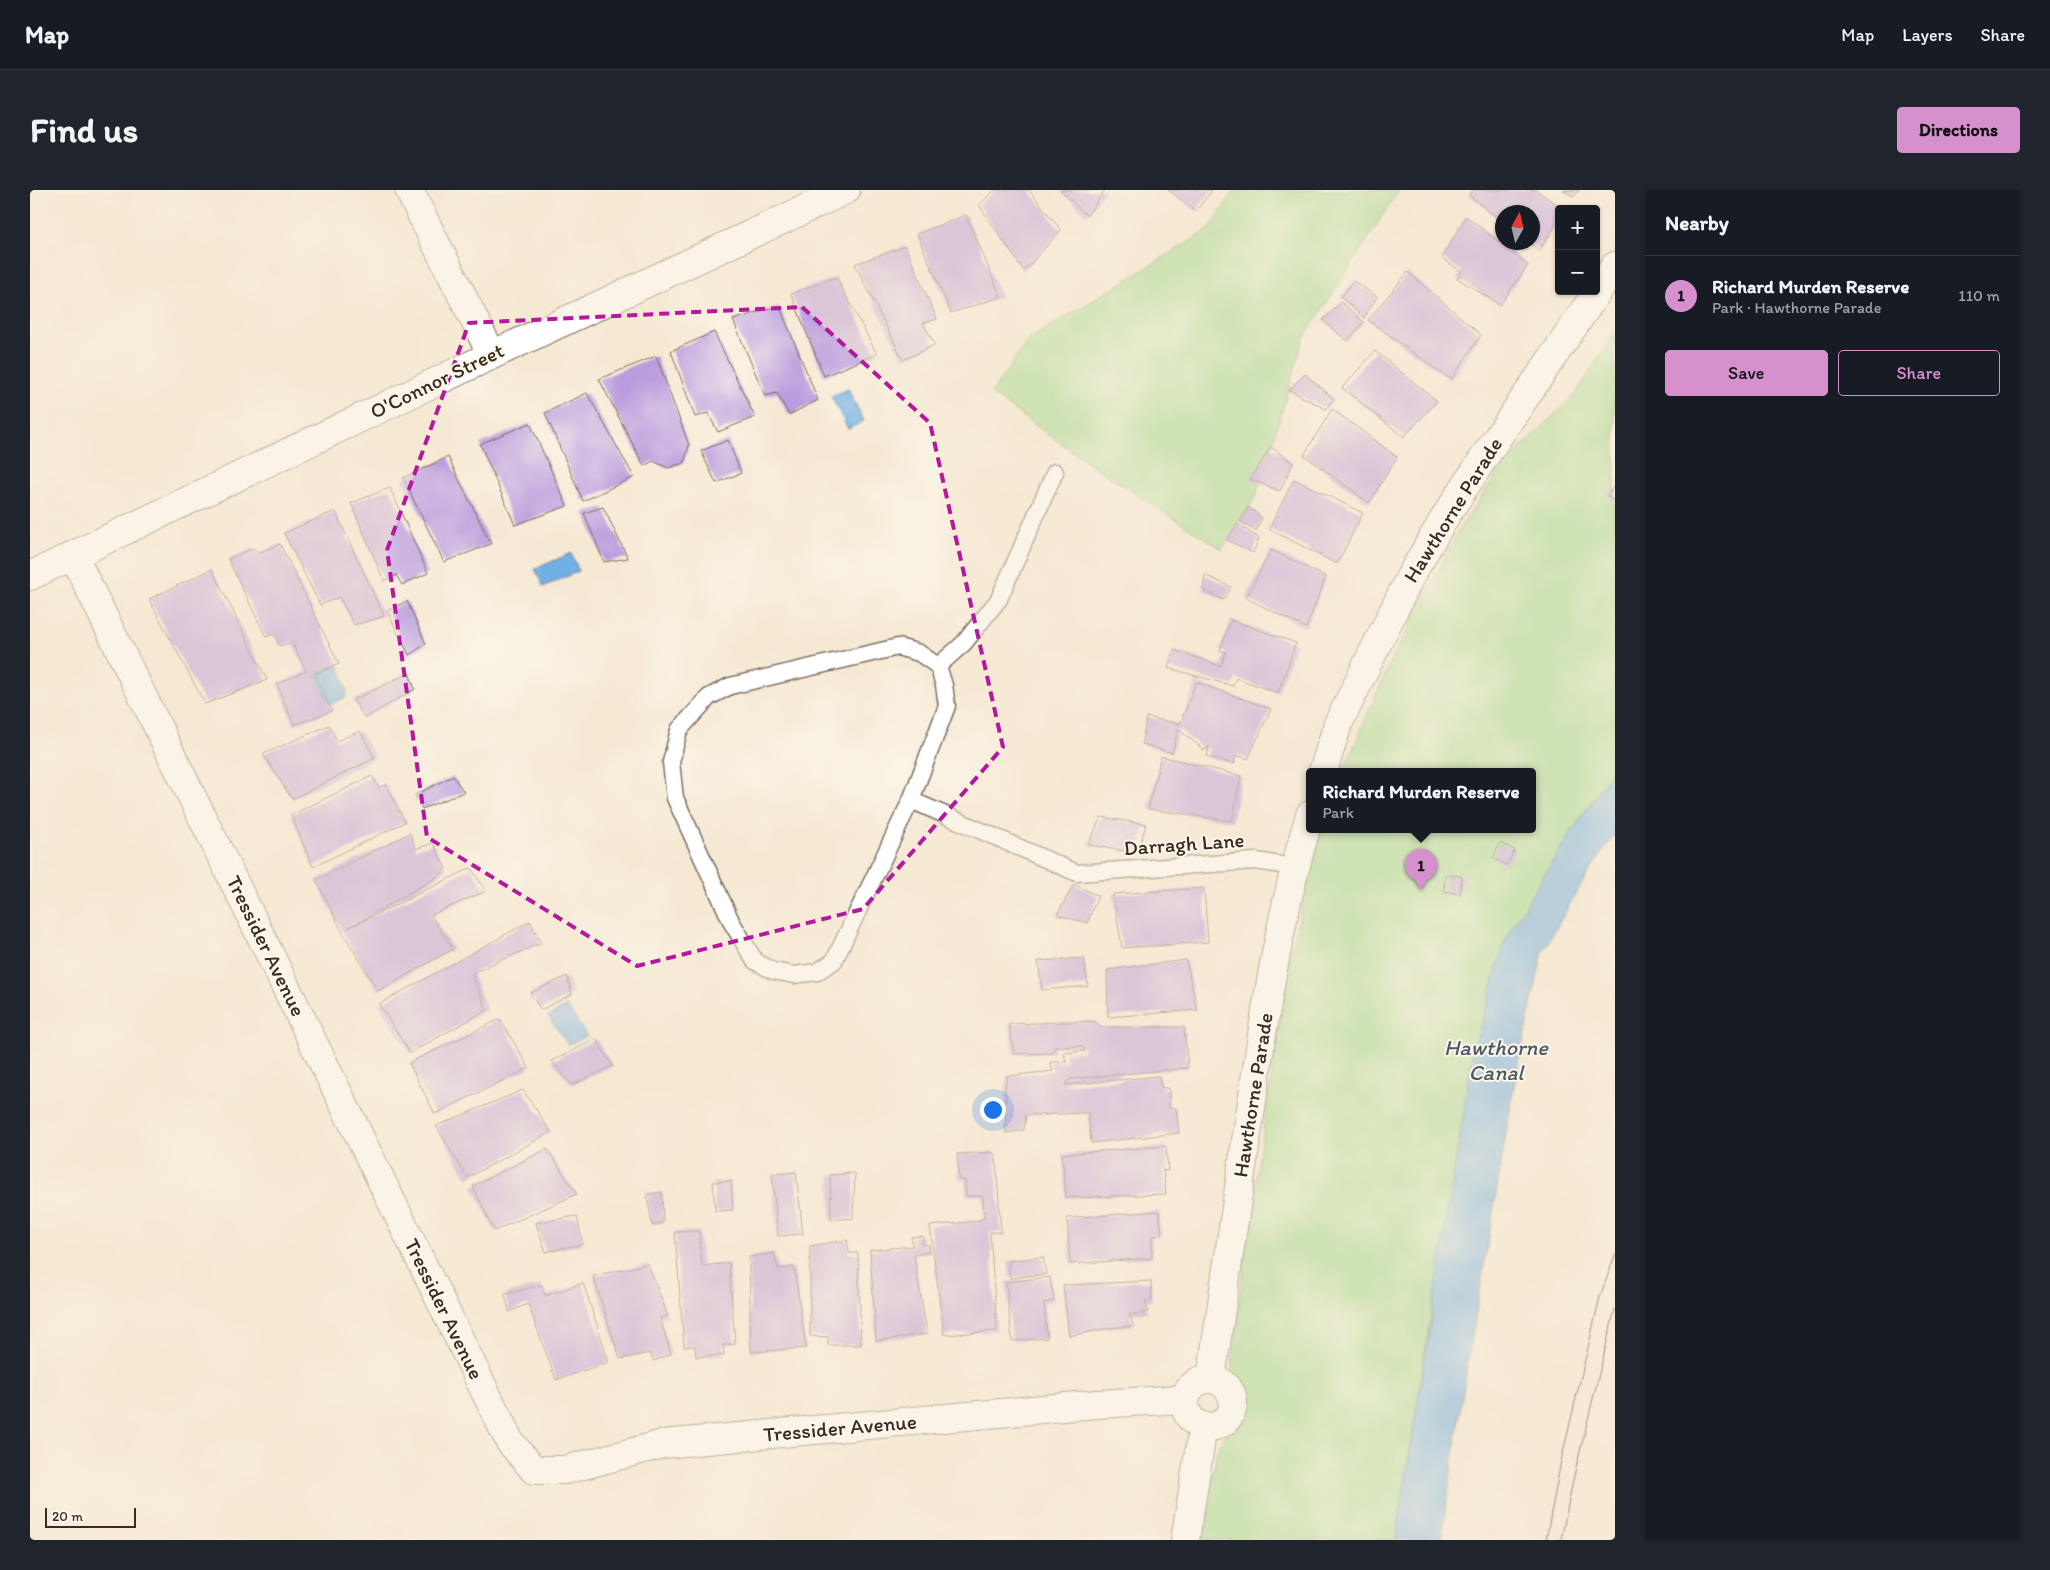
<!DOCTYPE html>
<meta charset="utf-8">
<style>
:root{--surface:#171b24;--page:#20242c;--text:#f1f3f6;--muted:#9ea1a6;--line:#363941;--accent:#d690ce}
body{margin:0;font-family:Itim,sans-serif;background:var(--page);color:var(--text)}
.controls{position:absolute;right:15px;top:15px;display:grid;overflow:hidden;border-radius:5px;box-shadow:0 1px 4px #0004}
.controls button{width:45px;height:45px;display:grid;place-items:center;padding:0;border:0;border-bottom:1px solid var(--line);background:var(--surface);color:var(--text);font:25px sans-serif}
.compass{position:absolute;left:1465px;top:15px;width:45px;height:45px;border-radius:50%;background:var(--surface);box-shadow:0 1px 4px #0004;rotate:8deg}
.scale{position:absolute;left:15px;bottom:12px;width:91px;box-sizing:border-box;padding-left:5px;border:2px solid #3b2a1e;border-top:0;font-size:14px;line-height:18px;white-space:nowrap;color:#3b2a1e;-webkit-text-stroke:4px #fbf7ec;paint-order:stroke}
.you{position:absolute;left:962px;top:919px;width:18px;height:18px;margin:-12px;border:4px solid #fff;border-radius:50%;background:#1a73e8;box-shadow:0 0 0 8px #1a73e833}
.badge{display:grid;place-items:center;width:32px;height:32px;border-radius:50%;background:var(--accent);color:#111;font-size:16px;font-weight:700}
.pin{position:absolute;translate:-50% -41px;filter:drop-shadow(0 1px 2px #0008)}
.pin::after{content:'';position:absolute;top:26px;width:18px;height:15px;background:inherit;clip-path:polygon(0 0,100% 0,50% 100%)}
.popup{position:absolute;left:1276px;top:578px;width:230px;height:65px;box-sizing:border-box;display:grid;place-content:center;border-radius:5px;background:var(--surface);filter:drop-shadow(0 1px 4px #0005);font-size:16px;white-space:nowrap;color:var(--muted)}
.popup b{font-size:19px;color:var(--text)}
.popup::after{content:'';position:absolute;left:50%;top:100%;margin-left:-10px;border:10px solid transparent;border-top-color:var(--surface)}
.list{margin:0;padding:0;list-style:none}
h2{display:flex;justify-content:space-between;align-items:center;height:65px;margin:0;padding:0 20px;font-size:21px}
h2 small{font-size:16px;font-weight:400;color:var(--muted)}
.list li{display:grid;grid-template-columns:32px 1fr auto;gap:15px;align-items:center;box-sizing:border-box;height:80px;padding:0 20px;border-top:1px solid var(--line)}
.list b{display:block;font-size:19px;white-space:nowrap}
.list p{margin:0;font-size:16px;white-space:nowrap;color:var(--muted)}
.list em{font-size:16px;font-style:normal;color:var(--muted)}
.actions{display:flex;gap:10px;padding:15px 20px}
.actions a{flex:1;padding:11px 0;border:1px solid var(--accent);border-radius:5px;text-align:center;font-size:18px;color:var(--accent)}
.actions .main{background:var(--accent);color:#111}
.map{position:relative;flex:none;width:1585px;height:1350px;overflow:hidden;border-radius:5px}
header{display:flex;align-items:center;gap:30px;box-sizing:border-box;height:70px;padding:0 25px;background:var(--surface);border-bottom:1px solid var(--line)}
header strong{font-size:24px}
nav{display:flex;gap:28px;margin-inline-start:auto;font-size:18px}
.intro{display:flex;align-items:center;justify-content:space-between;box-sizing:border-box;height:120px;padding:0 30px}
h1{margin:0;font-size:35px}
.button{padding:12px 22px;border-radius:5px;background:var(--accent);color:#111;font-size:18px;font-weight:700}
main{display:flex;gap:30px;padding:0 30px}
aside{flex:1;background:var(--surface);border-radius:5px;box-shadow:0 1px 4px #0004}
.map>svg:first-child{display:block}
.green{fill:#a0db8f;stroke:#6e8256}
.water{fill:#71b0e4;stroke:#566d81}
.building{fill:#ba9bde}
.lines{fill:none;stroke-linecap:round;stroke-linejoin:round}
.service-casing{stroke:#7c6d5e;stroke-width:19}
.minor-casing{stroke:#7c6d5e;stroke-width:30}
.service{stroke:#fff;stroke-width:16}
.minor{stroke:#fff;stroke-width:28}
.tram{stroke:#3b2a1e;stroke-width:1}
.marked{fill:none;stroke:#b5179e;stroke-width:4;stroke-dasharray:10 6;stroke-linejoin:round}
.labels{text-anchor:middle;stroke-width:4;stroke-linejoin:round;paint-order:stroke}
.street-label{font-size:21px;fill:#3b2a1e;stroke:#fbf7ec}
.water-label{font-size:22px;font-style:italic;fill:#4e5963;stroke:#fbf7ec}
</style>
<header>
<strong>Map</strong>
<nav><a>Map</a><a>Layers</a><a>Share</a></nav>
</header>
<div class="intro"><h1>Find us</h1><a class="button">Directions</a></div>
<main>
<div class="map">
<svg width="1585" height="1350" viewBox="0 0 1585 1350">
<rect width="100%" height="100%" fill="#fbf7ec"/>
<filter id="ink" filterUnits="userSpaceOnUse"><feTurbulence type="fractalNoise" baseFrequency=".02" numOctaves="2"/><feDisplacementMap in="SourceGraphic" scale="10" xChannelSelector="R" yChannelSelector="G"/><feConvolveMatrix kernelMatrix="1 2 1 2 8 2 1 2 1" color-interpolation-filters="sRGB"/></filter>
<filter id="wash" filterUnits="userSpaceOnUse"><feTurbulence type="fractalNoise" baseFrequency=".0096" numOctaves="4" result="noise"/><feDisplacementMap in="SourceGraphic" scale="20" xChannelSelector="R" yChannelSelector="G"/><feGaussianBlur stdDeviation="1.12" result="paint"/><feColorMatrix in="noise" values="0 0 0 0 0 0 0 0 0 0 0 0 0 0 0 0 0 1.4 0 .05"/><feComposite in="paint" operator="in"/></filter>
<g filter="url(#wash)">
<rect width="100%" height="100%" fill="#f6e9d4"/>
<path class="green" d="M 1204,0 L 1369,0 L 1274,148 L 1226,306 L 1192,359 L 1069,280 L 961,204 L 998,150 L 1180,39 Z
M 1585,142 L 1585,577 L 1534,653 L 1476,747 L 1399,1136 L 1366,1350 L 1172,1350 L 1187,1259 L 1209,1222 L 1209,1211 L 1207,1199 L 1201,1185 L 1218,1039 L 1260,765 L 1291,639 L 1502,639 L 1502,581 L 1313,581 L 1360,473 L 1430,338 L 1474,274 L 1545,205 Z"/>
<path class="water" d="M 818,199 L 834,231 L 818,239 L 801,206 Z
M 541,363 L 549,381 L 513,397 L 505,379 Z
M 309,474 L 317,501 L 315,508 L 300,514 L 285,484 Z
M 1585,577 L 1585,644 L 1557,685 L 1513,761 L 1485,891 L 1435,1189 L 1411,1350 L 1366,1350 L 1443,862 L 1476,747 L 1534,653 Z
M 537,816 L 557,846 L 538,855 L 518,826 Z"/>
<g id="blocks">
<path class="building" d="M 965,0 L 999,0 L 1031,40 L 994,81 L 949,15 Z
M 1030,0 L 1075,0 L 1057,26 Z
M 1138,0 L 1182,0 L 1166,21 Z
M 1442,0 L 1506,0 L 1533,19 L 1529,19 L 1529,30 L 1509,61 L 1499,52 L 1502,52 L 1502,22 L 1472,22 L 1472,32 L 1439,5 Z
M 1533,0 L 1549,0 L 1544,7 Z
M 936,25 L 971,107 L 921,123 L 887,44 Z
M 1436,26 L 1498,75 L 1470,115 L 1427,88 L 1432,82 L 1412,68 Z
M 875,56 L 907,129 L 893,133 L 905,155 L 873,170 L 825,74 Z
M 1378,82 L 1451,145 L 1421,190 L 1338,130 Z
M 806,87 L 847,164 L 794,186 L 761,104 Z
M 1324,91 L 1347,107 L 1334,128 L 1311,107 Z
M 1311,112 L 1334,132 L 1317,151 L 1293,130 Z
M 749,115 L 788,210 L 759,225 L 747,203 L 735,206 L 703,130 Z
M 684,142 L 725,227 L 688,242 L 678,223 L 665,227 L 641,161 Z
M 1345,161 L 1407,211 L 1374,247 L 1312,198 Z
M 626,166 L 659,255 L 654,273 L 638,278 L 623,271 L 614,276 L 569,189 Z
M 1275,184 L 1304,209 L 1296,219 L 1259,200 Z
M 557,203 L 604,287 L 553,311 L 515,223 Z
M 1302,219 L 1367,267 L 1339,313 L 1274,265 Z
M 500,233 L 537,316 L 485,335 L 450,254 Z
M 698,250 L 711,283 L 686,293 L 671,261 Z
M 1241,257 L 1263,273 L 1250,301 L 1220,289 Z
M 418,267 L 461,354 L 414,372 L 373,288 Z
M 1264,289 L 1333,323 L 1307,374 L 1239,339 Z
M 1585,295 L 1585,312 L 1577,306 Z
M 360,298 L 398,383 L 372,395 L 366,385 L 354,391 L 321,313 Z
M 573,317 L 598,368 L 574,372 L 554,323 Z
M 1219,317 L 1232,328 L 1226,341 L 1210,331 Z
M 305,321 L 354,426 L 324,435 L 309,407 L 290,415 L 254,343 Z
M 1207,334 L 1229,348 L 1223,363 L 1197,350 Z
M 250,354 L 309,474 L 285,484 L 302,521 L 264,535 L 247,494 L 276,481 L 262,452 L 250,456 L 244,444 L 236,447 L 198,369 L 223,358 L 228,363 Z
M 1241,360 L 1296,387 L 1276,438 L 1216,408 Z
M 182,379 L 237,490 L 175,514 L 119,409 Z
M 1175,385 L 1201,397 L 1194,410 L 1173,400 Z
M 377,411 L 396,454 L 379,465 L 357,421 Z
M 1201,430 L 1266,453 L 1248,503 L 1206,488 L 1203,496 L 1138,478 L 1144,460 L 1191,476 L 1196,462 L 1190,460 Z
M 379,483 L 385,499 L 335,528 L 323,510 Z
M 1166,492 L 1241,519 L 1218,569 L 1206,565 L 1204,574 L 1177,567 L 1179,557 L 1174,560 L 1148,539 L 1142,563 L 1112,554 L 1116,527 L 1150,534 Z
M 299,535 L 307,551 L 330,541 L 345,568 L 262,609 L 233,564 Z
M 1131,566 L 1211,586 L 1202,631 L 1118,619 Z
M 342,586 L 349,598 L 356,594 L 375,632 L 283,677 L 261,625 Z
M 423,586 L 434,602 L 392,619 L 385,605 Z
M 1071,627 L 1116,634 L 1109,659 L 1095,661 L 1058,655 Z
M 380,643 L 386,659 L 403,653 L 416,679 L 404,689 L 318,738 L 441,678 L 456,701 L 401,725 L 423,759 L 348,801 L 312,741 L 286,690 Z
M 1470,653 L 1485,660 L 1476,675 L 1463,668 Z
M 1415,685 L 1432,686 L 1430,704 L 1414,701 Z
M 1044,694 L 1068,706 L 1057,733 L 1027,725 Z
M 1174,698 L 1178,752 L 1092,758 L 1083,704 Z
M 500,731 L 511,753 L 442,783 L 457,820 L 380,863 L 349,814 Z
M 1054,768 L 1058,796 L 1012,800 L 1008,771 Z
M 1156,770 L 1167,820 L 1078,827 L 1077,780 Z
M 537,786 L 542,804 L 511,820 L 500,803 Z
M 470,829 L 499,878 L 405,924 L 379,873 Z
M 1065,831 L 1070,837 L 1154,837 L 1158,878 L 1040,889 L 1035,895 L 1129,886 L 1131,897 L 1139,899 L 1139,918 L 1146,918 L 1149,943 L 1061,953 L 1058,923 L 996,925 L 994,940 L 976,943 L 975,899 L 977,886 L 1023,881 L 1020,872 L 1036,872 L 1034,863 L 1055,861 L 1052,856 L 1024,857 L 1023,863 L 984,864 L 979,834 Z
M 566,849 L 583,876 L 542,895 L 522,871 Z
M 493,900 L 521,942 L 437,988 L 406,936 Z
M 1136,956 L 1138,981 L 1133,980 L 1136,1004 L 1036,1008 L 1032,964 Z
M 517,959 L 547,1004 L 464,1041 L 443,996 Z
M 963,962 L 966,969 L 971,1042 L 960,1042 L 967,1141 L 914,1145 L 900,1036 L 947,1031 L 954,1028 L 953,1006 L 936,1006 L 935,990 L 929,990 L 927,964 Z
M 766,982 L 773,1044 L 748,1046 L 742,984 Z
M 825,983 L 823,1028 L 801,1030 L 800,985 Z
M 701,991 L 703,1020 L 685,1021 L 683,992 Z
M 632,1002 L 633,1033 L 622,1035 L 617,1004 Z
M 1129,1021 L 1132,1045 L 1122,1046 L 1122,1068 L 1040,1074 L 1037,1028 Z
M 547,1026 L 553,1054 L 516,1062 L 506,1033 Z
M 669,1041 L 672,1076 L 699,1073 L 705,1154 L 693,1155 L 694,1165 L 666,1167 L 665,1156 L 654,1157 L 645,1042 Z
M 893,1046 L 892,1054 L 899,1055 L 900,1062 L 884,1065 L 897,1144 L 846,1151 L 840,1060 L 883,1056 L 881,1047 Z
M 817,1050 L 819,1063 L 828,1063 L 831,1155 L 798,1155 L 798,1147 L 780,1146 L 780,1056 Z
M 744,1063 L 748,1079 L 764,1077 L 776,1158 L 721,1162 L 719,1067 Z
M 1013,1067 L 1016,1084 L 980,1088 L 978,1071 Z
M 618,1074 L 638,1126 L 630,1128 L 641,1164 L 624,1171 L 620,1163 L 590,1169 L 563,1086 Z
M 1020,1087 L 1024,1111 L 1014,1113 L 1017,1148 L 982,1151 L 976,1092 Z
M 1121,1091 L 1122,1111 L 1115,1111 L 1118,1122 L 1099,1125 L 1104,1136 L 1080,1138 L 1039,1146 L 1033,1095 Z
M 553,1093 L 579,1172 L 526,1190 L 498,1114 L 479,1122 L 475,1104 L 512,1095 L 515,1106 Z"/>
</g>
</g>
<g filter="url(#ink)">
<use href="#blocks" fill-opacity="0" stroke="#7c6d5e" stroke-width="1"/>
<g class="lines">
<g class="service-casing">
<path id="service" d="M 908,476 L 934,453 L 969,409 L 1025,282
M 881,610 L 804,771 L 787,782 L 764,785 L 743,781 L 725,771 L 702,733 L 645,608 L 641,572 L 649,540 L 679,507 L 700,496 L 868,457 L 889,463 L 908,476 L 914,495 L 917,516 L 881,610 L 1047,683 L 1226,671 L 1264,677"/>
</g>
<g class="minor-casing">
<path id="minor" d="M 379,0 L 462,165
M 43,365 L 480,1252 L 504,1280 L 535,1280 L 633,1254 L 1067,1214 L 1155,1209
M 0,386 L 462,165 L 816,0
M 1293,581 L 1308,534 L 1380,387 L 1415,327 L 1455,266 L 1585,76
M1155 1213a24 24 0 1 1 48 0a24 24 0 1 1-48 0Z
M 1181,1189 C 1194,1096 1208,1004 1222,911 C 1236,814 1251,719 1280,625
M 1155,1350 L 1173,1237"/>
</g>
<use href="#service" class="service"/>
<use href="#minor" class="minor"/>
<path class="tram" d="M 1516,1350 L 1531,1271 L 1570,1107 L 1585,1065
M 1531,1350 L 1543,1290 L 1585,1119"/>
</g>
</g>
<path d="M0 0H1585V1350H0ZM 772,117 L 900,233 L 973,557 L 833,719 L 607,776 L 397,647 L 357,360 L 439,133 Z" fill="#f6e9d4" fill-opacity=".55" fill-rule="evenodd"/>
<path class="marked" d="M 772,117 L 900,233 L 973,557 L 833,719 L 607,776 L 397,647 L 357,360 L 439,133 Z"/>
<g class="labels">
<g class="street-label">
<text transform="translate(407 191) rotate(-26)" y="7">O'Connor Street</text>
<text transform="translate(1423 320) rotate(-58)" y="7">Hawthorne Parade</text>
<text transform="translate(1154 654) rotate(-4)" y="7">Darragh Lane</text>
<text transform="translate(236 756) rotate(64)" y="7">Tressider Avenue</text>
<text transform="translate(1223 905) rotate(-81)" y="7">Hawthorne Parade</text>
<text transform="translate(414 1119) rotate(64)" y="7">Tressider Avenue</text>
<text transform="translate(810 1238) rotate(-5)" y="7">Tressider Avenue</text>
</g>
<g class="water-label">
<text x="1466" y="865">Hawthorne<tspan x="1466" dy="25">Canal</tspan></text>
</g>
</g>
</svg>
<div class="controls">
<button>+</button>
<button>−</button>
</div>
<svg class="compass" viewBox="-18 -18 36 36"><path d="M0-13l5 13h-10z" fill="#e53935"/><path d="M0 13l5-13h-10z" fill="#9ea1a6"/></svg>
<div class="scale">20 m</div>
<div class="you"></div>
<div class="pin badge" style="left:1391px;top:700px">1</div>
<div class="popup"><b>Richard Murden Reserve</b>Park</div>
</div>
<aside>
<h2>Nearby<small></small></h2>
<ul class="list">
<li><span class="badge">1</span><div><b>Richard Murden Reserve</b><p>Park · Hawthorne Parade</p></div><em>110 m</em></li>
</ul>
<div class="actions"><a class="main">Save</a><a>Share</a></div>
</aside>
</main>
